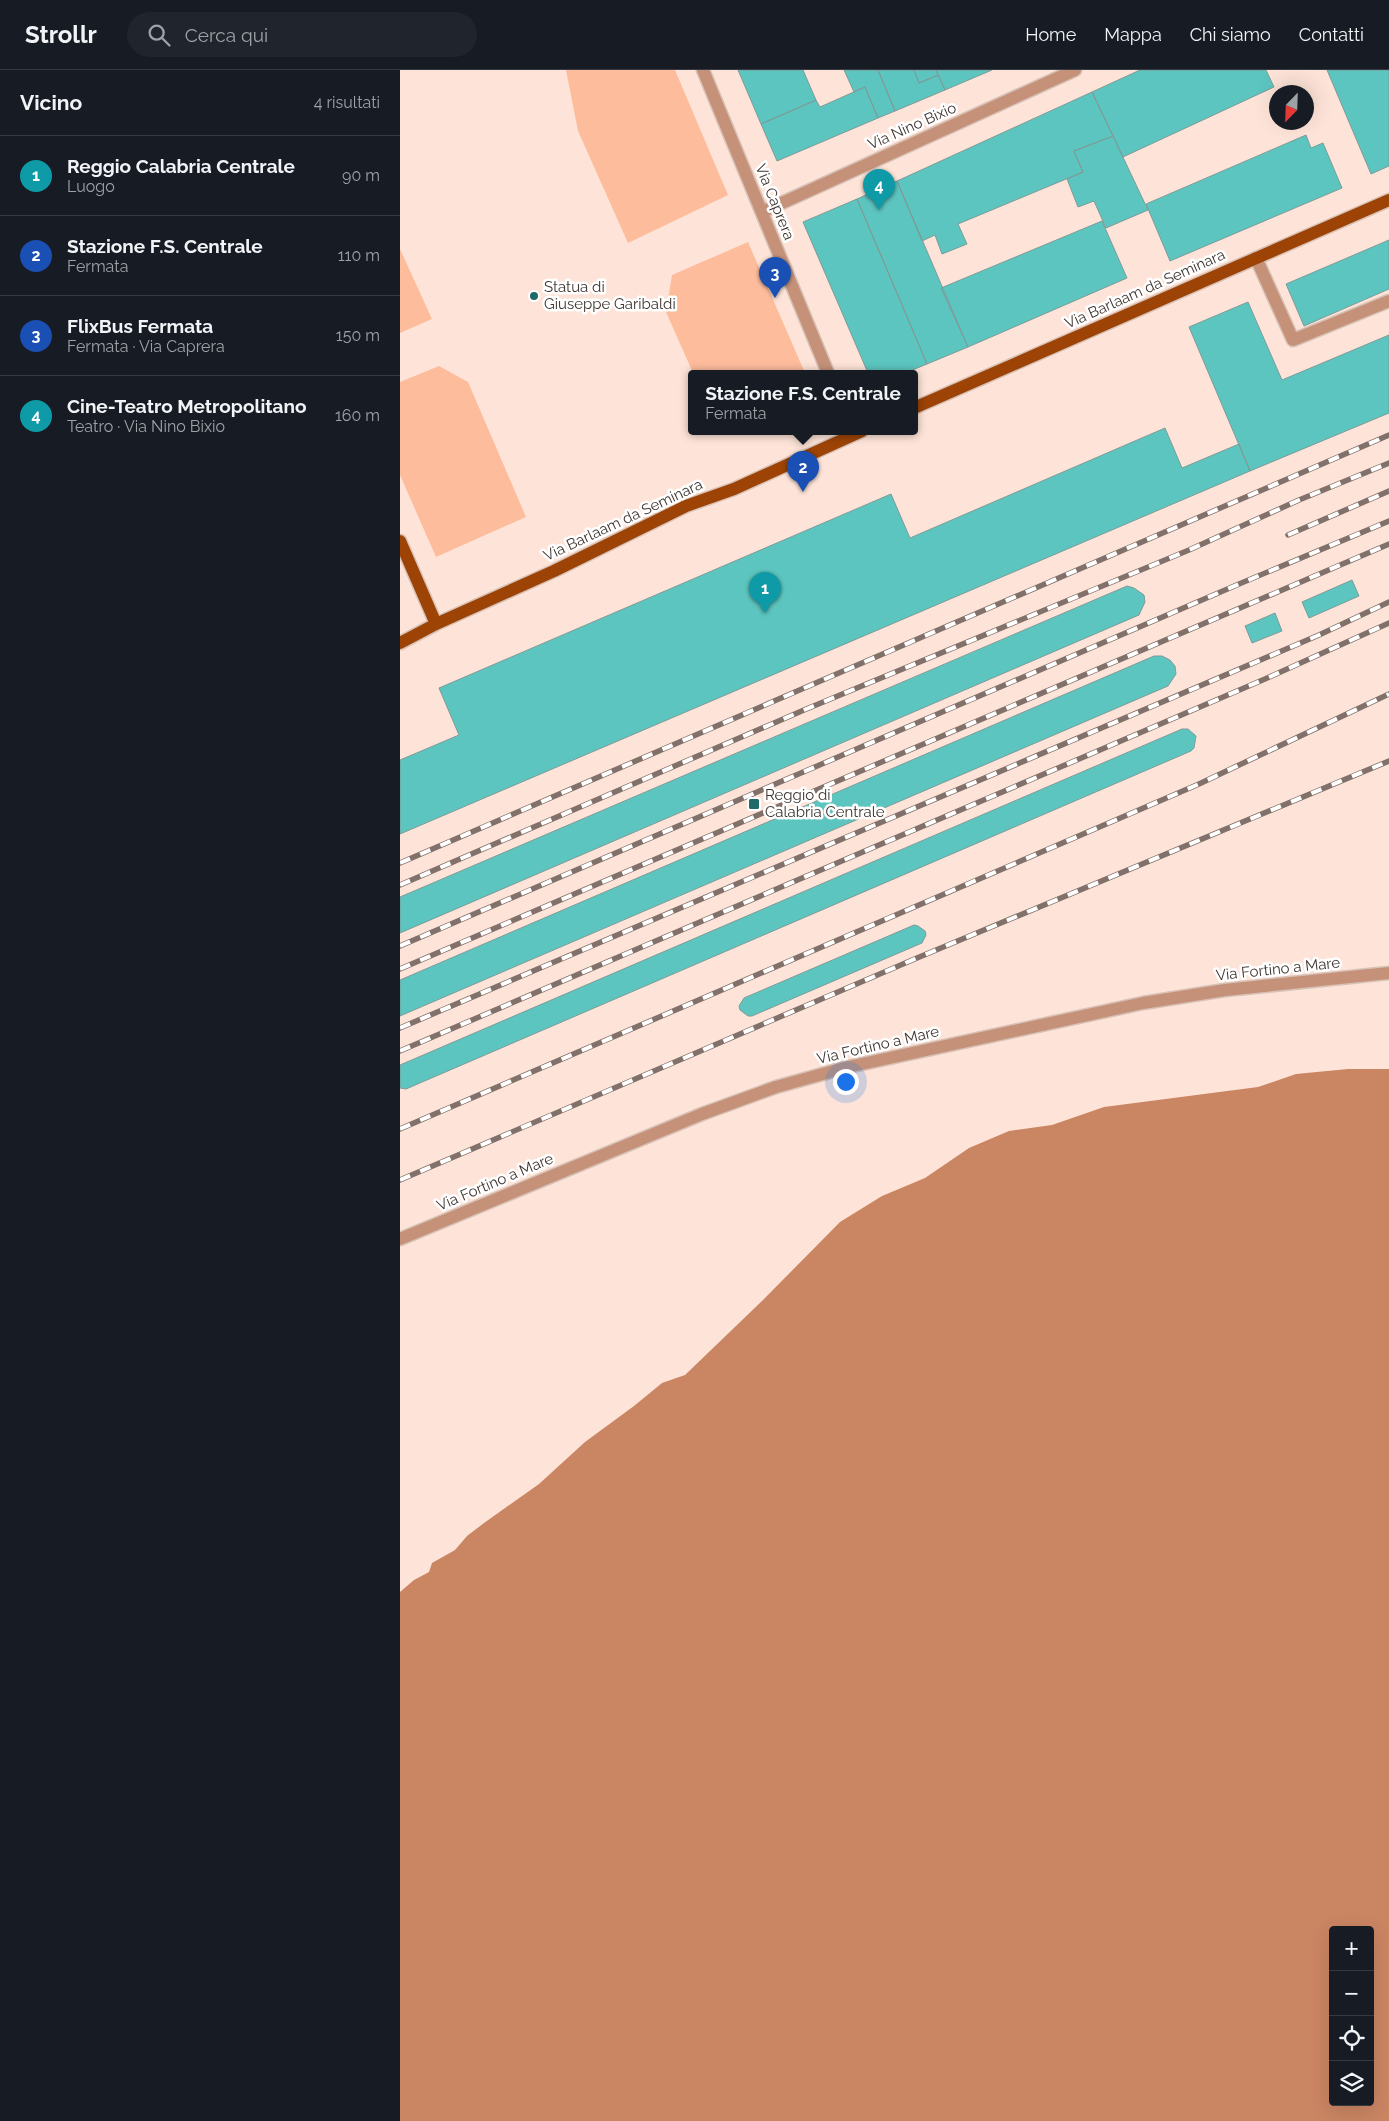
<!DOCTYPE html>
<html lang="it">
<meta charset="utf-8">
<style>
:root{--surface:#171b24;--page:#20242c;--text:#f1f3f6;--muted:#9ea1a6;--line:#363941;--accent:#92b5b5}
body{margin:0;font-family:Raleway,sans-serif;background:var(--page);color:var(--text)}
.controls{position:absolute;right:15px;bottom:15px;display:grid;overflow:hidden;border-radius:5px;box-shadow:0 5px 20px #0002}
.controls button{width:45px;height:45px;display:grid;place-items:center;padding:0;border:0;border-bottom:1px solid var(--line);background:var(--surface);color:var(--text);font:25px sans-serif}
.compass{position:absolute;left:869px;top:15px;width:45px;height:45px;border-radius:50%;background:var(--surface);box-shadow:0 5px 20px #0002;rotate:203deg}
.you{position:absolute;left:445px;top:1011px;width:18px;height:18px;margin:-12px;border:4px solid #fff;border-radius:50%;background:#1a73e8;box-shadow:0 0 0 8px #1a73e833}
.badge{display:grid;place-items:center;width:32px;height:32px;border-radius:50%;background:var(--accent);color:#fff;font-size:16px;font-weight:700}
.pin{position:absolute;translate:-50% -41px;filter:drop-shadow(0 1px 2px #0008)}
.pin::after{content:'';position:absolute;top:26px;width:18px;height:15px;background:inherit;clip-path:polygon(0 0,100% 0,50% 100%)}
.popup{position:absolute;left:288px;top:300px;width:230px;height:65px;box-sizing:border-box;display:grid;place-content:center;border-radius:5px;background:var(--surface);filter:drop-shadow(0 1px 4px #0005);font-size:16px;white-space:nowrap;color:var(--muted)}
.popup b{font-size:19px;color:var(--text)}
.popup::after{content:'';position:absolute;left:50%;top:100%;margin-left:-10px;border:10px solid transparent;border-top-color:var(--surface)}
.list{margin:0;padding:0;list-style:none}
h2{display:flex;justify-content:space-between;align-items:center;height:65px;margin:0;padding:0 20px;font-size:21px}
h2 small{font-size:16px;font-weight:400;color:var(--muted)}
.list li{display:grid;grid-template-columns:32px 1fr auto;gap:15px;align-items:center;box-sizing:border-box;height:80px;padding:0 20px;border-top:1px solid var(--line)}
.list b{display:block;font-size:19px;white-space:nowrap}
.list p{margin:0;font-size:16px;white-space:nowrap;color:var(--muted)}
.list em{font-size:16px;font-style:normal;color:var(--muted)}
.icon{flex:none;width:28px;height:28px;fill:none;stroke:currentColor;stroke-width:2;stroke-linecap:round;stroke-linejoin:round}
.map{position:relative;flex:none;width:989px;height:2051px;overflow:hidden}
header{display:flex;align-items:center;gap:30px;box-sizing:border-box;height:70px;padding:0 25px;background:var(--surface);border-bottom:1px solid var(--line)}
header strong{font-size:24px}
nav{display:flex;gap:28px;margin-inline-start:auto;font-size:18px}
.search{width:350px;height:45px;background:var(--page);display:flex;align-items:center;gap:12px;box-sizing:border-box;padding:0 18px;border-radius:28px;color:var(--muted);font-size:19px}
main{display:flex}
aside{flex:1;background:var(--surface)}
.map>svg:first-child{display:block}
.green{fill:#fdbc9c}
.water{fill:#ca8563;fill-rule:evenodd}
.building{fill:#5cc5bf;stroke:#7e9b98}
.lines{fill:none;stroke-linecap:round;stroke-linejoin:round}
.lane-casing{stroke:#d8c1b6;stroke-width:15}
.street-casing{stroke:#d8c1b6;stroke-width:15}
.primary-casing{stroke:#d8c1b6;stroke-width:15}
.lane{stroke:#c59279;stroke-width:12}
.street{stroke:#c59279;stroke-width:12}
.primary{stroke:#9c4305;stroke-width:12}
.rail-casing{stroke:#81716a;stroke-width:5.5}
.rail{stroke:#fff;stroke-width:4;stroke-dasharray:11;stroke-linecap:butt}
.poi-dot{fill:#1f6a66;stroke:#fff;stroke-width:2}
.labels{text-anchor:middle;stroke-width:5;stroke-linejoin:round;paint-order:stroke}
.street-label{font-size:15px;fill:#3f3530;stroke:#fff}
.poi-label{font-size:15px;fill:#3f3530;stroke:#fff;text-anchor:start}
</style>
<header>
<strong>Strollr</strong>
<div class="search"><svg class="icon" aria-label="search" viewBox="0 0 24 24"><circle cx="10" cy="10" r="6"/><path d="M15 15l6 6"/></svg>Cerca qui</div>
<nav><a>Home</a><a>Mappa</a><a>Chi siamo</a><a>Contatti</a></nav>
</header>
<main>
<aside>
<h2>Vicino<small>4 risultati</small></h2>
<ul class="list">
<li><span class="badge" style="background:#0f9aa8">1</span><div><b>Reggio Calabria Centrale</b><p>Luogo</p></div><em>90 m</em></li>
<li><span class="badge" style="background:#1a4fb4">2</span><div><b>Stazione F.S. Centrale</b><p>Fermata</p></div><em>110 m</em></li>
<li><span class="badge" style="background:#1a4fb4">3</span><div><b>FlixBus Fermata</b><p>Fermata · Via Caprera</p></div><em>150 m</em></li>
<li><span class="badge" style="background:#0f9aa8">4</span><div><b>Cine-Teatro Metropolitano</b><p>Teatro · Via Nino Bixio</p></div><em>160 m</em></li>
</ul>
</aside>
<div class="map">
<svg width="989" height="2051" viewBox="0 0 989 2051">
<rect width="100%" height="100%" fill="#fee4d8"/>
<path class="green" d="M 166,0 L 275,0 L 328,125 L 228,173 L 178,61 Z
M 348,172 L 405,303 L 293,303 L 266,242 L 272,205 Z
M 0,179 L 32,249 L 0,263 Z
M 39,296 L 68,312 L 126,447 L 36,487 L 0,405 L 0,312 Z"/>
<path class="water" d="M 948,999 L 989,999 L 989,2051 L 0,2051 L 0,1522 L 14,1510 L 29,1502 L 32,1493 L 55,1480 L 67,1466 L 84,1453 L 139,1414 L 185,1372 L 234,1336 L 262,1313 L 285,1305 L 363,1230 L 440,1152 L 482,1126 L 525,1108 L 569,1078 L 609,1061 L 652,1055 L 704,1037 L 858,1017 L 896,1004 ZM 933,1860 L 970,1860 L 970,2032 L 933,2032 Z"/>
<path class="building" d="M 338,0 L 403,0 L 416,30 L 361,54 Z
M 444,0 L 478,0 L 495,41 L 478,48 L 465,17 L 454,22 Z
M 478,0 L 514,0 L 519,13 L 538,5 L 545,20 L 495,41 Z
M 514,0 L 536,0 L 538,5 L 519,13 Z
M 536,0 L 592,0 L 545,20 Z
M 740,0 L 866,0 L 874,17 L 723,87 L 692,22 Z
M 927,0 L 989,0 L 989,96 L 971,104 Z
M 465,17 L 478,48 L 377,91 L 361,54 L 416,30 L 420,37 Z
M 692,22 L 713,66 L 674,81 L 683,102 L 558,154 L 567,174 L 542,184 L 535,165 L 522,171 L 497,111 Z
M 906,65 L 911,78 L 923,73 L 942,118 L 770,191 L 746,134 Z
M 713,66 L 748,140 L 706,158 L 694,131 L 678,137 L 667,109 L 683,102 L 674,81 Z
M 497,111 L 568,277 L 527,294 L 457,129 Z
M 457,129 L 527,294 L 505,303 L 468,303 L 403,152 Z
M 702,151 L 727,208 L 568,277 L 541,218 Z
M 989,170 L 989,219 L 904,256 L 886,214 Z
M 848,232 L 882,310 L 989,265 L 989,343 L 850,401 L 789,257 Z
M 765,358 L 782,398 L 839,374 L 850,401 L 0,764 L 0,690 L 59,665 L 39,618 L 491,424 L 510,468 Z
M 952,510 L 959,526 L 909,548 L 902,532 Z
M 727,516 L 734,518 L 744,525 L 745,532 L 739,545 L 0,863 L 0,827 Z
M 875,543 L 882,561 L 852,573 L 845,556 Z
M 754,586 L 762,586 L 770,590 L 775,596 L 776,604 L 768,616 L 0,946 L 0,910 Z
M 782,659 L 788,659 L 796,666 L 794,678 L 791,681 L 6,1019 L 0,1018 L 0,995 Z
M 514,855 L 518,856 L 525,861 L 526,865 L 522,873 L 352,946 L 348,946 L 340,940 L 339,936 L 344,928 Z"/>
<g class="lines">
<g class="lane-casing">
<path id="lane" d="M 856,188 L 893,270 L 989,231"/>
</g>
<g class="street-casing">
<path id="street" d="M 303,0 L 428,303
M 362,142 L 675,0
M 0,1169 L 302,1044 L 376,1017 L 448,997 L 743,933 L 825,920 L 989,903"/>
</g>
<g class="primary-casing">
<path id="primary" d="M 514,338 L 989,130
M 0,471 L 36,554
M 0,573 L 36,554 L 154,501 L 286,436 L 334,419 L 462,361"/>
</g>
<use href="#lane" class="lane"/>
<use href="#street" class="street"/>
<use href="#primary" class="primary"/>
<g class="rail-casing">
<path id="rail" d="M 888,465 L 989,421
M 0,793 L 989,365
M 0,815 L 404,640 L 789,480 L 899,430 L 989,393
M 0,876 L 839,514 L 989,451
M 0,899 L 989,474
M 0,958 L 919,565 L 989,532
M 0,981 L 865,609 L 989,553
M 0,1059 L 799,714 L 989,624
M 0,1110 L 517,888 L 989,691"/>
</g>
<use href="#rail" class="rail"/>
</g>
<g class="poi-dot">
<circle cx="134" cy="226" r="5"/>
<rect x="348" y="728" width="12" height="12" rx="2.5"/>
</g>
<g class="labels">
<g class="street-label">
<text transform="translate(512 56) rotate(-24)" y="5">Via Nino Bixio</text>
<text transform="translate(375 132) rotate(68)" y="5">Via Caprera</text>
<text transform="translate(745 219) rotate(-24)" y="5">Via Barlaam da Seminara</text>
<text transform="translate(223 450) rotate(-25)" y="5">Via Barlaam da Seminara</text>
<text transform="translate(878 899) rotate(-6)" y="5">Via Fortino a Mare</text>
<text transform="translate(478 975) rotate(-13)" y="5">Via Fortino a Mare</text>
<text transform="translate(95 1112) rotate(-23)" y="5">Via Fortino a Mare</text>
</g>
<g class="poi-label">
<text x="144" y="222">Statua di<tspan x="144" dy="17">Giuseppe Garibaldi</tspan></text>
<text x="365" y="730">Reggio di<tspan x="365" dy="17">Calabria Centrale</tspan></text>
</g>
</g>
</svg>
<div class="controls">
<button>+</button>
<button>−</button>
<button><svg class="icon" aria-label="locate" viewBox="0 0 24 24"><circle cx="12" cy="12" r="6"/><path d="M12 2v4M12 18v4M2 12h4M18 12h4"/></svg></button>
<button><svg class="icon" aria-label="layers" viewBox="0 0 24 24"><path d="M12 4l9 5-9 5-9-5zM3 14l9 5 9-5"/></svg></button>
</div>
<svg class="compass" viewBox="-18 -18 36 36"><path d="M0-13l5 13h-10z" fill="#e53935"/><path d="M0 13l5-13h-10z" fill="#9ea1a6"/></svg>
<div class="you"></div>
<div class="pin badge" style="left:365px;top:543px;background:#0f9aa8">1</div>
<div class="pin badge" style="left:403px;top:422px;background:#1a4fb4">2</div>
<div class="popup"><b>Stazione F.S. Centrale</b>Fermata</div>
<div class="pin badge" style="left:375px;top:228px;background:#1a4fb4">3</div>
<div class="pin badge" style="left:479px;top:140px;background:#0f9aa8">4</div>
</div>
</main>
